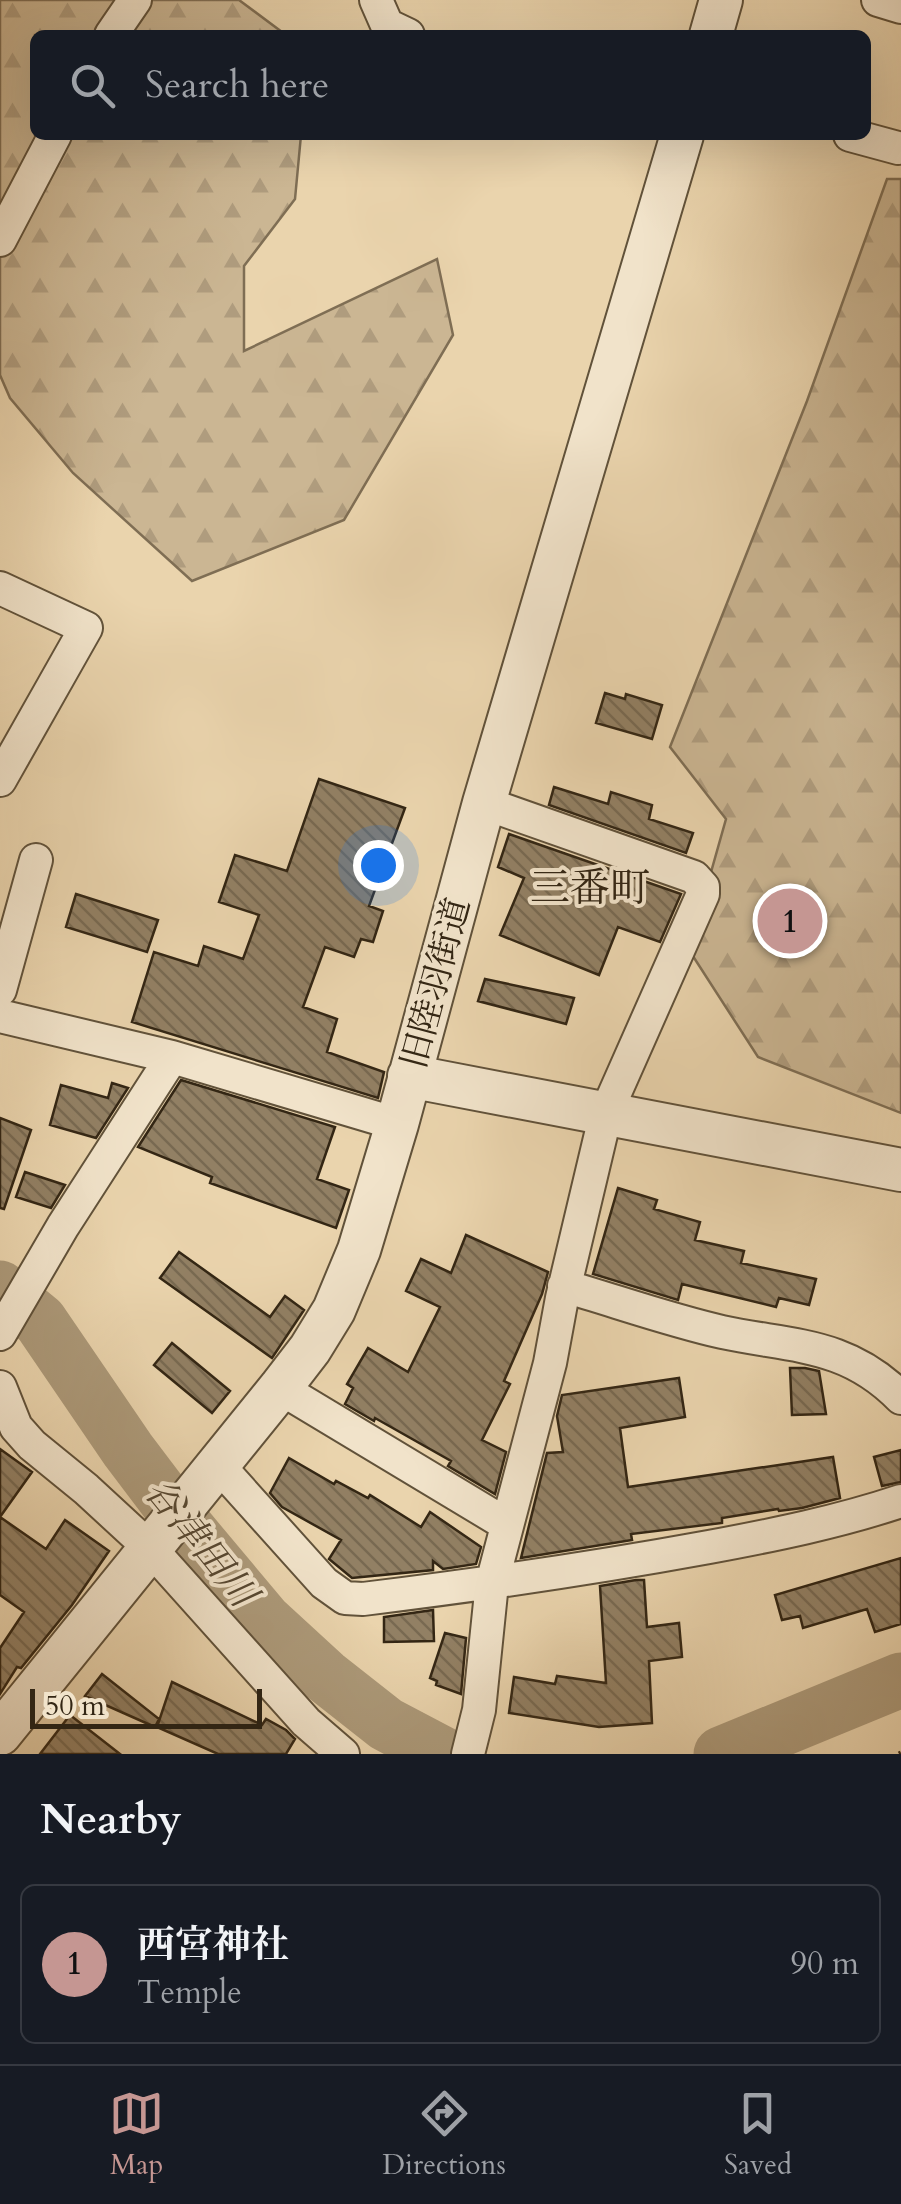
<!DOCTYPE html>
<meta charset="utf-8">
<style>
:root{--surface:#171b24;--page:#20242c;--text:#f1f3f6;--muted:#9ea1a6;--line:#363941;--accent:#c59692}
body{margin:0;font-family:Cardo,"Noto Serif JP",serif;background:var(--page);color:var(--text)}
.scale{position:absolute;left:30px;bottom:25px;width:232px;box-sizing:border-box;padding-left:10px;border:5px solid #332614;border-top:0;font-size:28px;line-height:35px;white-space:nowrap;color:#332614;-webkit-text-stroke:8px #f1e3ca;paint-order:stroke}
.you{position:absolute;left:378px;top:865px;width:35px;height:35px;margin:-25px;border:8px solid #fff;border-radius:50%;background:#1a73e8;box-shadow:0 0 0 15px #1a73e833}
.badge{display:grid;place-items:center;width:65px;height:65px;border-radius:50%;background:var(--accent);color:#111;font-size:32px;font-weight:700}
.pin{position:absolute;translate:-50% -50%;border:5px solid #fff;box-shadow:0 2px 10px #0006}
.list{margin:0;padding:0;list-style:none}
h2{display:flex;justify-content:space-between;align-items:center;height:130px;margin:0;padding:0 40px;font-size:42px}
h2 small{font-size:32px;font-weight:400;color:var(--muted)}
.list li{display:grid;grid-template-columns:65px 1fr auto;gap:30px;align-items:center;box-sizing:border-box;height:160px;margin:0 20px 20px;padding:0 20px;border:2px solid var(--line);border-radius:15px}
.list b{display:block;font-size:38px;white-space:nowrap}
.list p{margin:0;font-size:32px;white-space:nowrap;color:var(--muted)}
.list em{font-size:32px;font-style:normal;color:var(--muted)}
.icon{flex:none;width:55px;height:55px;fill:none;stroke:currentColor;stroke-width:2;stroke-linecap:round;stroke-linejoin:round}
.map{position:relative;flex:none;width:901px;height:1754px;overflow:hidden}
.search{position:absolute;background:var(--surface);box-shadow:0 10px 40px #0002;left:30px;right:30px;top:30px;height:110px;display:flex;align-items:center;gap:25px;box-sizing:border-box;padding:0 35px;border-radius:15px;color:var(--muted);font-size:38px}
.sheet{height:310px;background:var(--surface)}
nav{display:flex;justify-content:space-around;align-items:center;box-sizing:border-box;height:140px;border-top:2px solid var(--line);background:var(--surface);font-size:28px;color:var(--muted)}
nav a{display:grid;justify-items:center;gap:5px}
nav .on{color:var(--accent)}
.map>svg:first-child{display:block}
.forest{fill:url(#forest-firs);stroke:#7f6e54;stroke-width:2.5}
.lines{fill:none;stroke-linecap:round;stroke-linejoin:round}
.river{stroke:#ac9979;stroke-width:55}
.building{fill:url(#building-back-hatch);stroke:#332614;stroke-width:2.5}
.minor-casing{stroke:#61523a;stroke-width:36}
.tertiary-casing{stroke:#61523a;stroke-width:46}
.path{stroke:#332614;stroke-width:5;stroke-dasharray:2.5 5;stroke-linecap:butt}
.minor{stroke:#f1e3ca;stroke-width:32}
.tertiary{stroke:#f1e3ca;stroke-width:42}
.labels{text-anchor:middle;stroke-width:8;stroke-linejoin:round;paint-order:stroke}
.street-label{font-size:35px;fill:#332614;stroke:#f1e3ca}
.water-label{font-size:38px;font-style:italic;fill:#574832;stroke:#f1e3ca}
.quarter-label{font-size:40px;fill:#332614;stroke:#f1e3ca}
</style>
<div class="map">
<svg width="901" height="1754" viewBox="0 0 901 1754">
<defs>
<pattern id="forest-firs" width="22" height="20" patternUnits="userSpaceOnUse" patternTransform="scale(2.5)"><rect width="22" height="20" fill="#cbb693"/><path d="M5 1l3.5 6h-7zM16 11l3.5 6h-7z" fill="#af9c7e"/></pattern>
<pattern id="building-back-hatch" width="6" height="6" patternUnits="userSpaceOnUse" patternTransform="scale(2.5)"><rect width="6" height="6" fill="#928064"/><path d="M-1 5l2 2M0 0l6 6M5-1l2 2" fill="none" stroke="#786951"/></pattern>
</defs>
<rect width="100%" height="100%" fill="#ead4ad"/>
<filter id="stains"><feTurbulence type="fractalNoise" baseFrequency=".002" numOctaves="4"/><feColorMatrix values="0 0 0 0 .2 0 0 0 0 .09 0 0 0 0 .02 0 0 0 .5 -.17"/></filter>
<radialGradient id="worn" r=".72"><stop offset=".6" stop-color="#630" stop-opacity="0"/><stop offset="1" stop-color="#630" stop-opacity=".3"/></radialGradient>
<path class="forest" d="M 0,0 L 239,0 L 286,35 L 35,35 L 35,135 L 301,135 L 295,199 L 244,266 L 244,351 L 437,259 L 453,335 L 344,520 L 192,581 L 73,473 L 10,398 L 0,375 Z
M 887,179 L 901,179 L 901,1113 L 758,1057 L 689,950 L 726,819 L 670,747 L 807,401 Z"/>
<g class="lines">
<path class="river" d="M 0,1288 L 40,1321 L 128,1450 L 187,1528 L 264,1620 L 325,1676 L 386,1724 L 443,1754
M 721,1754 L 901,1680"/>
</g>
<path class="building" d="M 605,693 L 625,699 L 626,694 L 662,705 L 652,739 L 596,723 Z
M 319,779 L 405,808 L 369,906 L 383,911 L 373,942 L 361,939 L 354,957 L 325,947 L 303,1007 L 337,1019 L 327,1052 L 384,1072 L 378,1098 L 132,1022 L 154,952 L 198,966 L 204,946 L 243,959 L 259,915 L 219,902 L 235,855 L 287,871 Z
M 554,787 L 608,804 L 611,792 L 652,805 L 649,819 L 693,833 L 686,853 L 549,805 Z
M 509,834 L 681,894 L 660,942 L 618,927 L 599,975 L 500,935 L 524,878 L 498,867 Z
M 782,890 L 818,905 L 796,953 L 762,937 Z
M 76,894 L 158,920 L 147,952 L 66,927 Z
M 485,979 L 574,998 L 566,1024 L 478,1001 Z
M 181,1080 L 335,1127 L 317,1179 L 349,1190 L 336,1228 L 210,1183 L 212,1177 L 138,1147 Z
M 112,1083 L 128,1088 L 96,1138 L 50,1125 L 61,1085 L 108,1098 Z
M 0,1118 L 31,1130 L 4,1209 L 0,1208 Z
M 25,1172 L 65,1185 L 51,1208 L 16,1197 Z
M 618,1188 L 657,1200 L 654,1209 L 700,1222 L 695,1240 L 744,1251 L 741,1263 L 816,1279 L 809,1305 L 779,1298 L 776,1307 L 682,1284 L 678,1300 L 593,1274 Z
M 466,1235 L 548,1272 L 542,1294 L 504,1381 L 510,1384 L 482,1440 L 506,1452 L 495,1494 L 448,1466 L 451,1461 L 375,1418 L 374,1421 L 345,1404 L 353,1388 L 347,1384 L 368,1348 L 408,1372 L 440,1307 L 406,1291 L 421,1259 L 451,1273 Z
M 179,1252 L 270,1317 L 285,1296 L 304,1310 L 272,1358 L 160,1278 Z
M 172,1343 L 230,1391 L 212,1413 L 154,1365 Z
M 790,1368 L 805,1368 L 819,1371 L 826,1414 L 792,1415 Z
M 679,1378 L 685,1417 L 620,1428 L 628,1487 L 833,1457 L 840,1498 L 802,1508 L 779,1511 L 778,1509 L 722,1518 L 722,1523 L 631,1534 L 632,1540 L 521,1558 L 547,1453 L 563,1452 L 557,1416 L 562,1395 Z
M 0,1449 L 32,1472 L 0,1517 L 46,1549 L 65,1520 L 109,1551 L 72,1605 L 21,1668 L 17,1667 L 0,1694 L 0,1648 L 24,1612 L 0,1595 Z
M 901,1450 L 901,1482 L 882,1486 L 874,1457 Z
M 289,1458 L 334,1484 L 336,1481 L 368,1498 L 370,1495 L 421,1527 L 430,1512 L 481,1547 L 476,1564 L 443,1569 L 433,1561 L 433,1570 L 352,1578 L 329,1559 L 341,1540 L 282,1507 L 270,1493 Z
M 901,1558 L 901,1624 L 875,1632 L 867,1609 L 803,1628 L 800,1616 L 782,1620 L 775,1595 Z
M 636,1580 L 644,1580 L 647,1627 L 679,1623 L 682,1657 L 649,1661 L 652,1723 L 599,1727 L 509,1713 L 514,1677 L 555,1684 L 557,1676 L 606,1683 L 600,1586 Z
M 433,1610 L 434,1641 L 384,1642 L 384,1617 Z
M 445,1633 L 466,1638 L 461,1694 L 436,1685 L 437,1681 L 430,1678 Z
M 102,1674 L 159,1719 L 155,1727 L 85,1696 Z
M 172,1682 L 262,1725 L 266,1719 L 286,1730 L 295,1739 L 286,1754 L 218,1754 L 157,1727 Z
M 70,1715 L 120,1754 L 40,1754 Z"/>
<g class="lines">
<g class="minor-casing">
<path id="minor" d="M 376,0 L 387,25 L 408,35
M 878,0 L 901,7
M 111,35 L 135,0
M 850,135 L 898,148
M 0,240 L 55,135
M 0,588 L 86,628 L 0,780
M 0,990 L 36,860
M 0,1016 L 172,1057 L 397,1124
M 564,1286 C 616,1301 669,1320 722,1332 C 791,1347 846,1342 901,1398
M 0,1334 L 63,1226 L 172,1057
M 0,1387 L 16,1427 L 32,1445 L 86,1489 L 150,1548 L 306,1722 L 343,1754
M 280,1388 L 506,1524
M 218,1465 L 324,1583 L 345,1598 L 363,1599 C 478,1585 594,1568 709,1547 C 774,1535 838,1522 901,1501
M 468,1754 L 479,1710 L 492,1583 L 550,1363 L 562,1298 L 606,1113 L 703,894 L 703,887 L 694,877 L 484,803"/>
</g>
<g class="tertiary-casing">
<path id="tertiary" d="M 711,35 L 721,0
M 409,1076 L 901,1170
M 0,1734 L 280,1388 L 310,1349 L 334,1310 L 359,1250 L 397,1124 L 484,803 L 682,135"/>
</g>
<path class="path" d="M 899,1754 L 901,1753"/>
<use href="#minor" class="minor"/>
<use href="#tertiary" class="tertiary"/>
</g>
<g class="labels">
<g class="street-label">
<text transform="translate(435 983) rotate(-75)" y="12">旧陸羽街道</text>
</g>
<g class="water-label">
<text transform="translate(201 1542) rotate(51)" y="13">谷津田川</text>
</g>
<g class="quarter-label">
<text x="590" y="901">三番町</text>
</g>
</g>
<rect width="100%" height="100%" filter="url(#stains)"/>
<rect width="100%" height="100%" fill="url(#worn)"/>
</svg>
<div class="scale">50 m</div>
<div class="you"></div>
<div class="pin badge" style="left:790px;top:921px">1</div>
<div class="search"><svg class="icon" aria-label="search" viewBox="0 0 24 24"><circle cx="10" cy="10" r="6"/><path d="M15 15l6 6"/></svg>Search here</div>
</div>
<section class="sheet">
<h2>Nearby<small></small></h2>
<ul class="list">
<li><span class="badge">1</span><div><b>西宮神社</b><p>Temple</p></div><em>90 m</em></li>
</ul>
</section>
<nav>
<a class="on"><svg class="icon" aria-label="map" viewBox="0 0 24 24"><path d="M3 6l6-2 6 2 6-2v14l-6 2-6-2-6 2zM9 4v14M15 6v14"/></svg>Map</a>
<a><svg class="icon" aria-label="directions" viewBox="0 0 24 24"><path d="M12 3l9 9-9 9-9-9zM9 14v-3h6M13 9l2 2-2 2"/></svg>Directions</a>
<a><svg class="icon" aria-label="saved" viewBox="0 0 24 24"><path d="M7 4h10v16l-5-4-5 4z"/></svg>Saved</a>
</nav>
